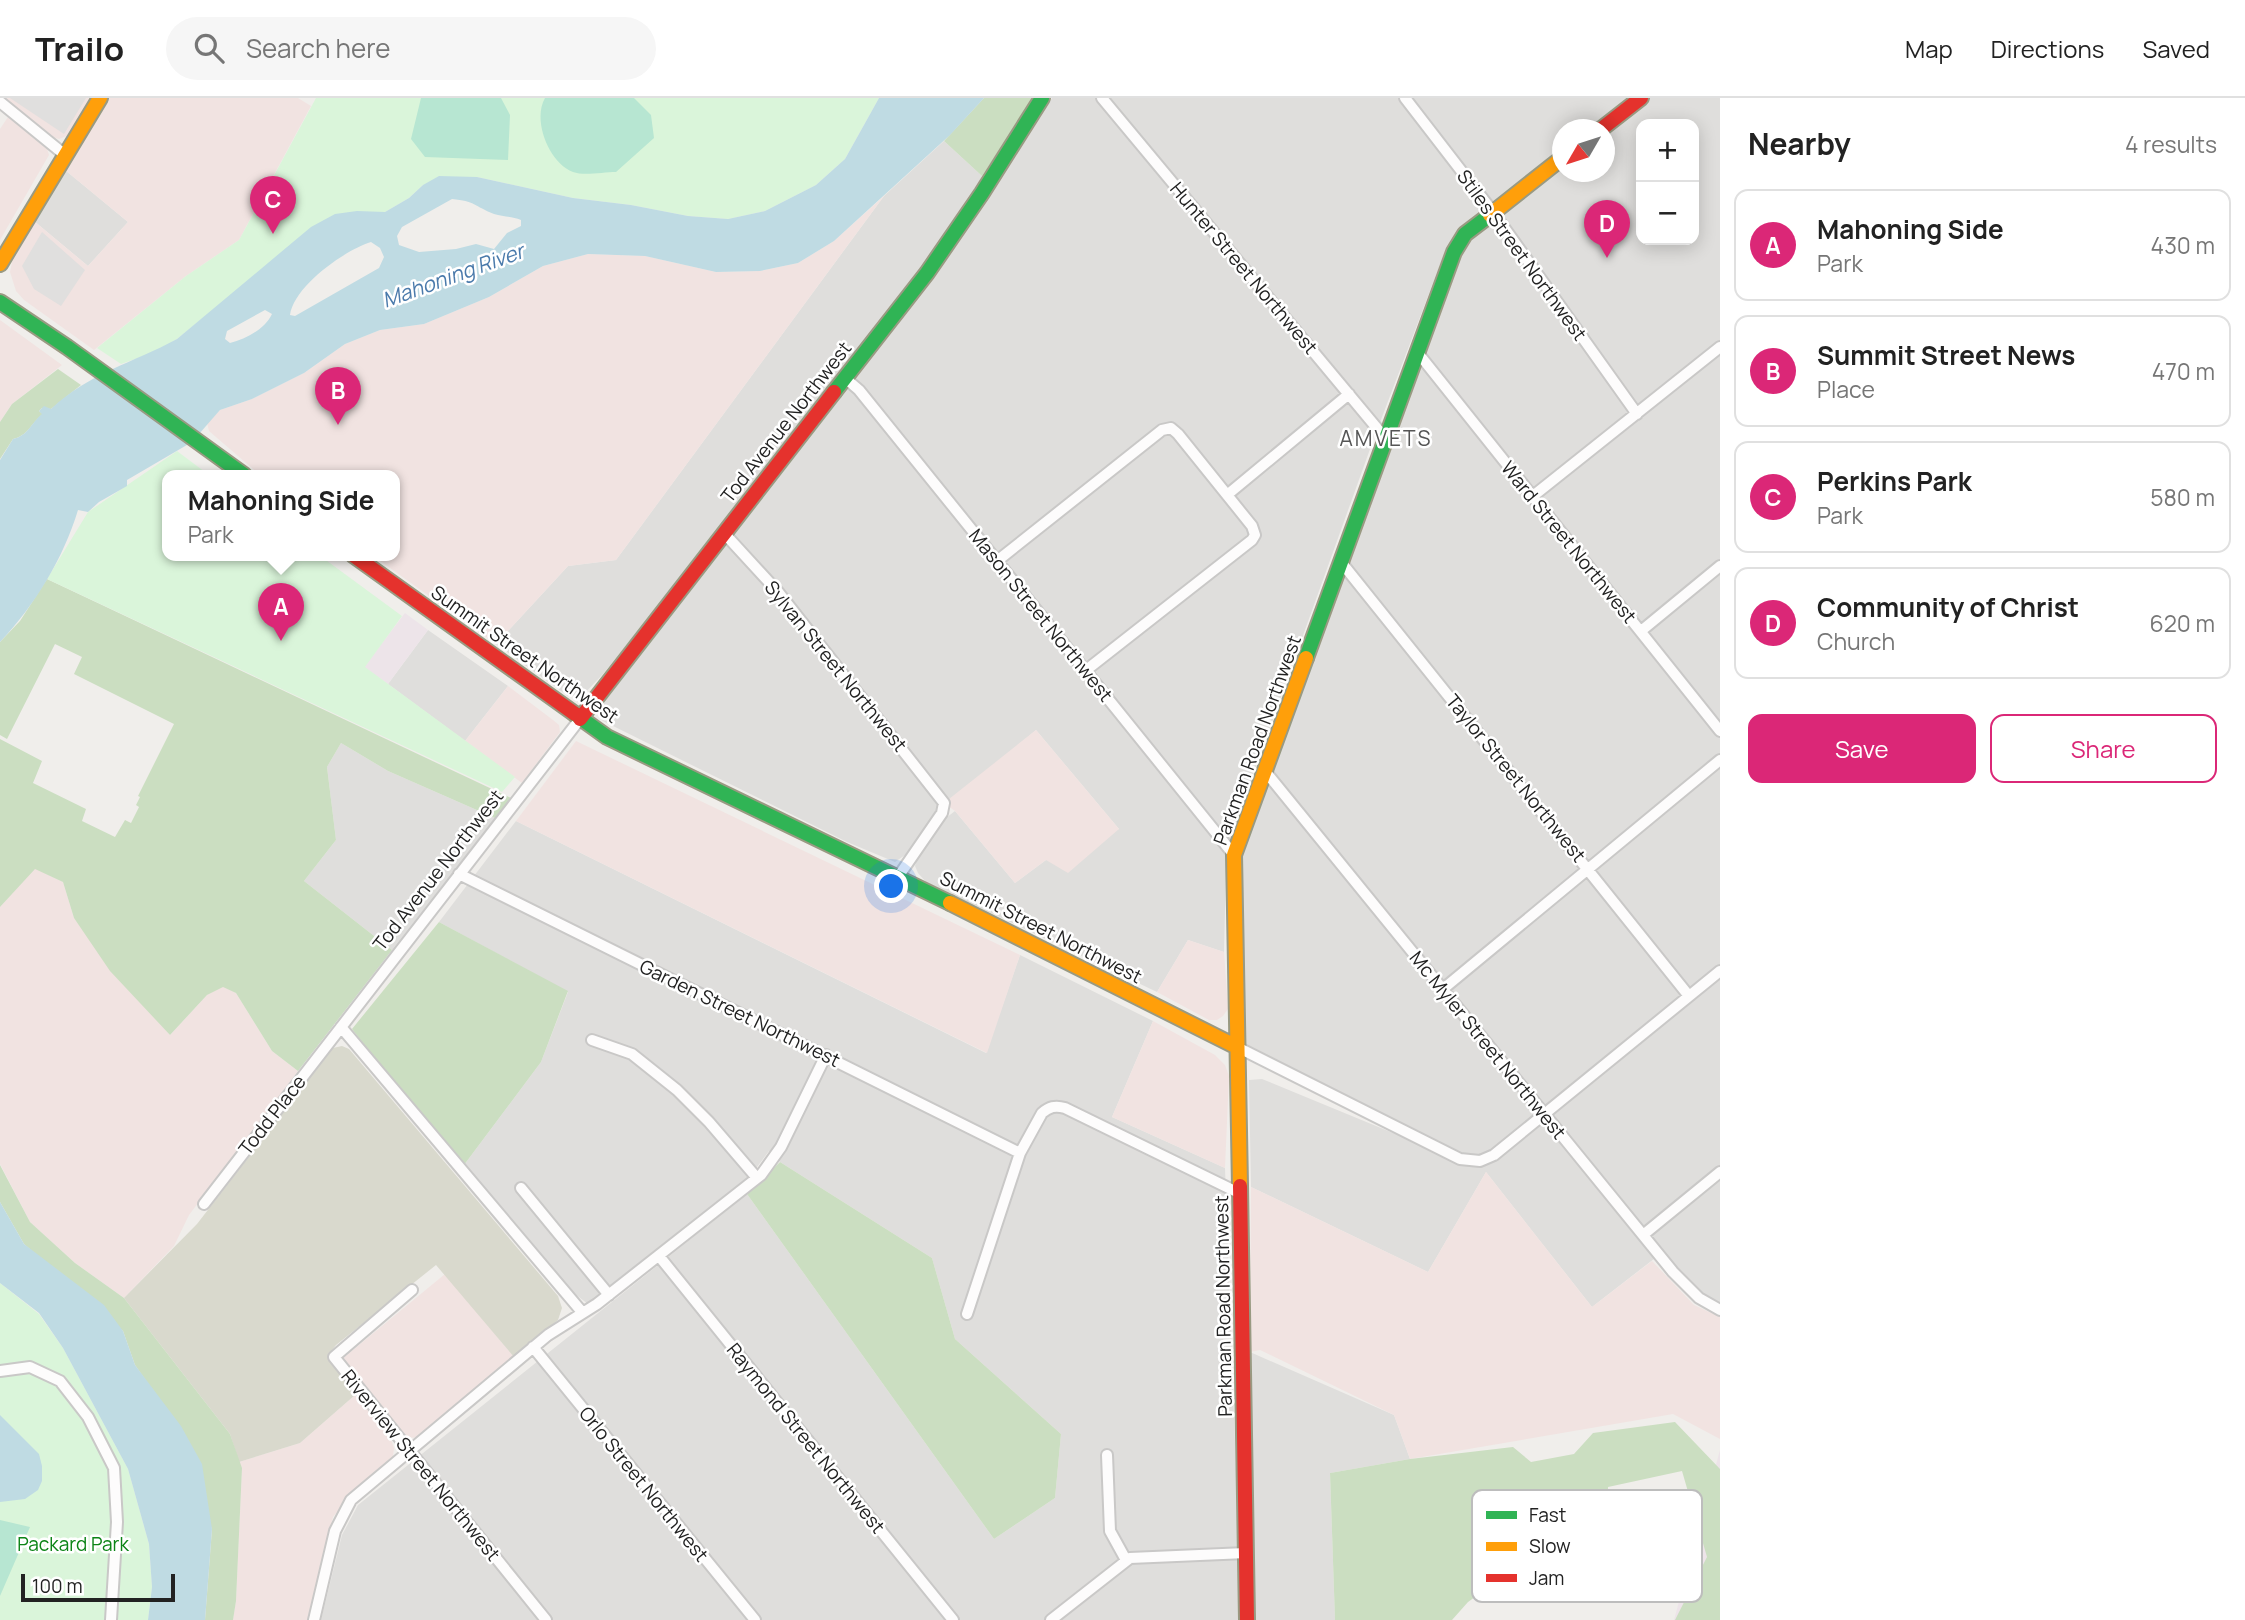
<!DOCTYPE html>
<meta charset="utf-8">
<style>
:root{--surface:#fff;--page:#f6f6f6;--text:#222;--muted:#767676;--line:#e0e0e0;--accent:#db2777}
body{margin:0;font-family:Manrope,sans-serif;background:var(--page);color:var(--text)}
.controls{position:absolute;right:21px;top:21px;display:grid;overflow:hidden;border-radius:14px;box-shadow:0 4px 18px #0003}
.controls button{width:63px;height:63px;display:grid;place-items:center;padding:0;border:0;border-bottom:2px solid var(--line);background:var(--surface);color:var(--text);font:35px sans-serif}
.compass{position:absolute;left:1552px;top:21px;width:63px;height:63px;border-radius:50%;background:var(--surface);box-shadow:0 4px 18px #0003;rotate:231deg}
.scale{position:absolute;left:21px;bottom:18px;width:154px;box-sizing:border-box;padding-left:7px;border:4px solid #222;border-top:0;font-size:19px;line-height:24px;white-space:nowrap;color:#222;-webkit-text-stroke:5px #fff;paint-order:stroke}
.you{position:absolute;left:892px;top:789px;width:24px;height:24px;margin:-18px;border:5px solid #fff;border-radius:50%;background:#1a73e8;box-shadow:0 0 0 10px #1a73e833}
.badge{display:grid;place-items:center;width:46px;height:46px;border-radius:50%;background:var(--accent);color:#fff;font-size:23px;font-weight:700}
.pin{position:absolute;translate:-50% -58px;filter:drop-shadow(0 2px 4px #0008)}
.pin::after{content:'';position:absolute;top:37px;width:24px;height:21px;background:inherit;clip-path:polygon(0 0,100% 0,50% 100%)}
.popup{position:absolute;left:162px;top:372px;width:238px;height:91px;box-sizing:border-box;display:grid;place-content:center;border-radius:14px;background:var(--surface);filter:drop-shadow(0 2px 5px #0005);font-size:23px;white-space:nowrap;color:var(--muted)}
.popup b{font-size:26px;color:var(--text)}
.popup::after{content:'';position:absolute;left:50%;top:100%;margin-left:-14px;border:14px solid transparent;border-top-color:var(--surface)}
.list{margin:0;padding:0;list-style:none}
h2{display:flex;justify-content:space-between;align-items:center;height:91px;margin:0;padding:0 28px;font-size:30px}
h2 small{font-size:23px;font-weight:400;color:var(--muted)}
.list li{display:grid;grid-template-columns:46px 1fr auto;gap:21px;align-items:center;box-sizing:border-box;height:112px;margin:0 14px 14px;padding:0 14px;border:2px solid var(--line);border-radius:14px}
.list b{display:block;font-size:26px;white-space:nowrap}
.list p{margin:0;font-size:23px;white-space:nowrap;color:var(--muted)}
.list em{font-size:23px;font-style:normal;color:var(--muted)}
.actions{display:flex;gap:14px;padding:21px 28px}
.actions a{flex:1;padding:16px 0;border:2px solid var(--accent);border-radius:14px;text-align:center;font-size:24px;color:var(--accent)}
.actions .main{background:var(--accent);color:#fff}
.icon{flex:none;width:38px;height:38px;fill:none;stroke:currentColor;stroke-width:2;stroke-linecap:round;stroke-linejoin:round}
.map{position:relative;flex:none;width:1720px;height:1522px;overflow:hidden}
header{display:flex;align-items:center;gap:42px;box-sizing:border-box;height:98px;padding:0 35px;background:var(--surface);border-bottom:2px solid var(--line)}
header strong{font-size:33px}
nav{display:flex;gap:38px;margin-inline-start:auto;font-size:24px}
.search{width:490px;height:63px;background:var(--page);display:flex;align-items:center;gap:18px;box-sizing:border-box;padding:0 24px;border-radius:38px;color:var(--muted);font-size:26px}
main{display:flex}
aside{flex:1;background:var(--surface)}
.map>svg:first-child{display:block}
.residential{fill:#dfdedc;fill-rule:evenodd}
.commercial{fill:#f1e3e1}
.industrial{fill:#ede4e9}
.construction{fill:#d9d9cd}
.forest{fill:#cbdec1}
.park{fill:#daf5da}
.pitch{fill:#b7e6d2}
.parking{fill:#e0dfde}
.water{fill:#bfdbe3;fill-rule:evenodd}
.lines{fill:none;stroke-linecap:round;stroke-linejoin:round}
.street-casing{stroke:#c9c8c7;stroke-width:14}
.fast-casing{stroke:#999a82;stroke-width:18}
.slow-casing{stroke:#999a82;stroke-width:18}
.jam-casing{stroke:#999a82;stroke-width:18}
.street{stroke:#fdfcfc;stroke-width:10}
.fast{stroke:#30b455;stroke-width:14}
.slow{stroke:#ff9f0a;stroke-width:14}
.jam{stroke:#e5322d;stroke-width:14}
.labels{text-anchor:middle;stroke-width:5;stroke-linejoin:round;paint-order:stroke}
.street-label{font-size:19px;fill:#222;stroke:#fff}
.park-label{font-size:19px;fill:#0c8416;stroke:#fff}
.water-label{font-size:21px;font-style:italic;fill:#4a7aab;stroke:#fff}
.neighbourhood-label{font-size:21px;letter-spacing:2px;fill:#555;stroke:#fff}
.key{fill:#fff;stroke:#bdbdbd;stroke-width:2}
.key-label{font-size:19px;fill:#222}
</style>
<header>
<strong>Trailo</strong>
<div class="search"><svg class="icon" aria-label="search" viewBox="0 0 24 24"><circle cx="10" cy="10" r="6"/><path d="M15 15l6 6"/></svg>Search here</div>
<nav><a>Map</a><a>Directions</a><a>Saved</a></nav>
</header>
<main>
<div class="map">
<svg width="1720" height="1522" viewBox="0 0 1720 1522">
<rect width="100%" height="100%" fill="#f0eeeb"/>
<path class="residential" d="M 1052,0 L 1630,0 L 1589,31 L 1562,32 L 1562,52 L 1474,120 L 1446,151 L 1374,340 L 1237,721 L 1226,767 L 1224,854 L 1188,842 L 1157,894 L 926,784 L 918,775 L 915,768 L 918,758 L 942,723 L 955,713 L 1015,785 L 1046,762 L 1119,731 L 1036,632 L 934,717 L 905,757 L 895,764 L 847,744 L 603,623 L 598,617 L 599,611 L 953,150 Z
M 1641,0 L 1720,0 L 1720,1212 L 1659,1157 L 1592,1209 L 1486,1074 L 1428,1174 L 1251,1089 L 1249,982 L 1262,981 L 1473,1068 L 1237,949 L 1234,757 L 1454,154 L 1562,60 L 1562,74 L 1604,74 L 1604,32 ZM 1641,26 L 1694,26 L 1694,142 L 1641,142 Z
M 944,43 L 982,78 L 963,115 L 867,243 L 750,393 L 603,576 L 583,597 L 568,598 L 496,546 L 568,468 L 616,462 L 884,98 Z
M 65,72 L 128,124 L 88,168 L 34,123 Z
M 428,532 L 508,588 L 465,643 L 388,586 Z
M 341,645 L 388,673 L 495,720 L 392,852 L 304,783 L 336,742 L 327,669 Z
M 516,723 L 986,955 L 1020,857 L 1153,923 L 1112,1019 L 1225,1070 L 1236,1372 L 1239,1522 L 321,1522 L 342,1437 L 358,1407 L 747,1096 L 994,1441 L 1055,1400 L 1061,1336 L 955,1241 L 932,1160 L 780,1064 L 769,1053 L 745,1085 L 588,1206 L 571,1193 L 464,1067 L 541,964 L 568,894 L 439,824 Z
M 1250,1254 L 1394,1317 L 1410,1361 L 1330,1375 L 1335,1522 L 1254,1522 Z"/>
<path class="commercial" d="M 2,0 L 92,0 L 69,37 L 59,41 L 52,39 Z
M 108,0 L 298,0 L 311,8 L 239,142 L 186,178 L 94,252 L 24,202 L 16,193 L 10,174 L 13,159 L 34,123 L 88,168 L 128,124 L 65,72 Z
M 8,19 L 47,51 L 49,57 L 0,142 L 0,31 Z
M 884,98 L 616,462 L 568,468 L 496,546 L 372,457 L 395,457 L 395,377 L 260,377 L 209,333 L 207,325 L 220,312 L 252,301 L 304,275 L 345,246 L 380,232 L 424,226 L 489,199 L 543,168 L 588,156 L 645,158 L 716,174 L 760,173 L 798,165 L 834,143 Z
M 0,222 L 62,267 L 12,306 L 0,324 Z
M 508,588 L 553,622 L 559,627 L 560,634 L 522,685 L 465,643 Z
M 1036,632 L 1119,731 L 1068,775 L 1046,762 L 1015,785 L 955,713 L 944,705 Z
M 576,643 L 1020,857 L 987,955 L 516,723 Z
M 35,770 L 63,784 L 74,820 L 170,937 L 207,897 L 223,888 L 236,895 L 272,953 L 298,973 L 189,1117 L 174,1148 L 124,1200 L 75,1165 L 30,1124 L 0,1066 L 0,809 Z
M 1188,842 L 1224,854 L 1228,911 L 1223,918 L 1217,922 L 1209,922 L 1157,894 Z
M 1153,923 L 1215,957 L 1225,967 L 1229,978 L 1225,1070 L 1112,1019 Z
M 1486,1074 L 1592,1209 L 1652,1163 L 1694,1207 L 1720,1219 L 1720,1341 L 1673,1316 L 1410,1361 L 1394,1317 L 1260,1252 L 1250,1254 L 1251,1089 L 1428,1174 Z
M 445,1176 L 514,1259 L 417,1340 L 406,1339 L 342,1261 Z
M 355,1297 L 390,1339 L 394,1350 L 393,1358 L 359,1387 L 333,1419 L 308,1522 L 233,1522 L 236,1503 L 242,1370 L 239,1364 L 300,1345 Z"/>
<path class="industrial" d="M 405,515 L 428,532 L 388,586 L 364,569 Z
M 1720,1352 L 1720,1522 L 1674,1522 Z"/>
<path class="construction" d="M 342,948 L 349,951 L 558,1198 L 562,1210 L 558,1222 L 514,1259 L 436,1167 L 336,1247 L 329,1256 L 330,1263 L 355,1297 L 300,1345 L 239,1364 L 230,1336 L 124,1200 L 197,1126 L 333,950 Z"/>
<path class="forest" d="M 984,0 L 1034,0 L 982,78 L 944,43 Z
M 58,271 L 81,287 L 51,311 L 42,310 L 39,313 L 43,316 C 31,325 28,338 13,341 L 0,361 L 0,324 L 12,306 Z
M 47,481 L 511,700 L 495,720 L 388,673 L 341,645 L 327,669 L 336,742 L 304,783 L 392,852 L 298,973 L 272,953 L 236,895 L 223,889 L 207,897 L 170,937 L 110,873 L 74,820 L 63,784 L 35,771 L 0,809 L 0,641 L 42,663 L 33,685 L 86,711 L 82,723 L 115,739 L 125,722 L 131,725 L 139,709 L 136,707 L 140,699 L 138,698 L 174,626 L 74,576 L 82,559 L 55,546 L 7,641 L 0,637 L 0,544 L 20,523 Z
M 439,824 L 568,893 L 541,964 L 461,1071 L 352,931 Z
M 780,1064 L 932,1160 L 955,1241 L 1061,1336 L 1055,1400 L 994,1441 L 747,1096 Z
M 0,1067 L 30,1124 L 75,1165 L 124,1200 L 230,1336 L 242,1370 L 236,1503 L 233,1522 L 205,1522 L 212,1431 L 153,1293 L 135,1267 L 123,1233 L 24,1146 L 0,1104 Z
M 1675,1324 L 1720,1371 L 1720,1522 L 1675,1522 L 1707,1459 L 1682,1373 L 1608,1389 L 1608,1422 L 1594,1429 L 1576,1464 L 1570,1485 L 1548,1474 L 1538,1453 L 1522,1458 L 1505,1446 L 1492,1465 L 1503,1469 L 1503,1479 L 1468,1504 L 1452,1522 L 1335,1522 L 1330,1375 L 1410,1361 L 1513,1349 L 1531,1364 L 1574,1356 L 1593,1335 Z"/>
<path class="park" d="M 316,0 L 879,0 L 845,61 L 816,87 L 765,113 L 728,121 L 688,118 L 631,107 L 573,100 L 477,79 L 423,87 L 409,100 L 385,114 L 241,189 L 177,241 L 155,254 L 121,266 L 97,250 L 186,178 L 239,142 Z
M 177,353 L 209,377 L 167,377 L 167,457 L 319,457 L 402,518 L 365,569 L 515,679 L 502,694 L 47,481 L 88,414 Z
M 0,1185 L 39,1216 L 63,1250 L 128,1371 L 149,1446 L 152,1489 L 148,1522 L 0,1522 Z"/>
<path class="pitch" d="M 421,0 L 501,0 L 510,17 L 508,62 L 425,59 L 411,41 Z
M 545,0 L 634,0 L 651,17 L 654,40 L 616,74 C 603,74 584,78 573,74 C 549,65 532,22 545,0 Z
M 0,1422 L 30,1429 L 0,1498 Z"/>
<path class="parking" d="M 10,0 L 86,0 L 64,36 Z
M 42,134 L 85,172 L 61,208 L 34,191 L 22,168 Z"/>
<path class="water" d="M 879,0 L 984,0 L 950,37 L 834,143 L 798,165 L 760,173 L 716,174 L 645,158 L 588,156 L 543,168 L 489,199 L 424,226 L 380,232 L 345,246 L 304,275 L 252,301 L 220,312 L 192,344 L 127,382 L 127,388 L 99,404 L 88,414 L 78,412 C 63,461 35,507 0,544 L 0,362 L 13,341 C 28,338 31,325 42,316 L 39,313 L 44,308 L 51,311 C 89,275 133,265 177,241 L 311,129 L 335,116 L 357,113 L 385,114 L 409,100 L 423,87 L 439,78 L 477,79 L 573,100 L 631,107 L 688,118 L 728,121 L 765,113 L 816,87 L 845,61 ZM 452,101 C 475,103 474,108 494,116 C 503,119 512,118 521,122 L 521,128 L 507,135 L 494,151 L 476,146 L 456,151 L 419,154 L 399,147 L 397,138 L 402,129 ZM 371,144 L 380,150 L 384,159 L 379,170 L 295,218 L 290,217 C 294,188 345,152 371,144 ZM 265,212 L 272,216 C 265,231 246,241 230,245 L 225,241 L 227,233 Z
M 0,1104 L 24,1146 L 104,1207 L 123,1233 L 135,1267 L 181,1328 L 202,1366 L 212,1431 L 205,1522 L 148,1522 L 152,1489 L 149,1446 L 128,1371 L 63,1250 L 39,1215 L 0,1185 Z
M 0,1317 L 39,1356 L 42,1368 L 42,1383 L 38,1392 L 25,1401 L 0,1404 Z"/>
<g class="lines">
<g class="street-casing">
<path id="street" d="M 1102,0 L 1386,341
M 1405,0 L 1493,114 L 1637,316
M 0,4 L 65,57
M 1418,255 L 1720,633
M 845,280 L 859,292 L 1234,757
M 1227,397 L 1349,296
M 1533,398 L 1720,249
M 724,435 L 779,495 L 944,705 L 942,715 L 898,779
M 997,463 L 1162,332 L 1171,330 L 1178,336 L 1252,428 L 1255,437 L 1252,442 L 1085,573
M 1341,464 L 1689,898
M 1641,533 L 1720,468
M 1265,673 L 1673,1174 L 1699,1200 L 1720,1212
M 459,776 L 1020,1055
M 1443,891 L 1720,662
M 341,929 L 582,1214
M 592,942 L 632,956 L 677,992 L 709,1024 L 757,1080
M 1237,949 L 1460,1061 L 1480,1063 L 1494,1057 L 1720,873
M 521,1090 L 609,1197
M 204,1106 L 580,621
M 1643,1137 L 1720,1074
M 659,1158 L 953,1522
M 412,1192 L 334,1259 L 546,1522
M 967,1216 L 1020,1055 L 1042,1015 C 1049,1009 1055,1007 1065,1010 L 1241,1096
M 533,1249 L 755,1522
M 0,1273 L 30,1269 L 60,1283 L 88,1319 L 114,1370 L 117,1424 L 111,1522
M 1107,1357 L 1110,1433 L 1126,1462
M 314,1522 L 335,1433 L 351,1402 L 548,1237 L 597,1206 L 761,1077 L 781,1049 L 826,957
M 1051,1522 L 1130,1460 L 1246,1455"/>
</g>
<g class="fast-casing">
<path id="fast" d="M 0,204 L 67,249 L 244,377
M 834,294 L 927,175 L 982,95 L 1042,0
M 1306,560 L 1454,154 L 1465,136 L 1490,117
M 575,616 L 607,639 L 950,805"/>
</g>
<g class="slow-casing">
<path id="slow" d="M 1490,117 L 1562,60
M 0,166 L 100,0
M 950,805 L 1237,949
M 1240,1088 L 1234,757 L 1306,560"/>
</g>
<g class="jam-casing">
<path id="jam" d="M 1600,32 L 1641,0
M 353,457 L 575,616
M 580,621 L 834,294
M 1240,1088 L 1247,1522"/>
</g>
<use href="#street" class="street"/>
<use href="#fast" class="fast"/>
<use href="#slow" class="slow"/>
<use href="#jam" class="jam"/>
</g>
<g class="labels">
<g class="street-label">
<text transform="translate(1522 157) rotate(54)" y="7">Stiles Street Northwest</text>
<text transform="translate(1244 170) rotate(50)" y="7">Hunter Street Northwest</text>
<text transform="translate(786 324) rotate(-52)" y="7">Tod Avenue Northwest</text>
<text transform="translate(1569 444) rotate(51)" y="7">Ward Street Northwest</text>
<text transform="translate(1041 517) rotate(51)" y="7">Mason Street Northwest</text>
<text transform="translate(525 556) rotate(35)" y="7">Summit Street Northwest</text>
<text transform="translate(836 568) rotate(51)" y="7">Sylvan Street Northwest</text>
<text transform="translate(1257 642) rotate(-70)" y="7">Parkman Road Northwest</text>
<text transform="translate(1516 680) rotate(51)" y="7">Taylor Street Northwest</text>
<text transform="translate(438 772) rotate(-52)" y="7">Tod Avenue Northwest</text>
<text transform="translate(1041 829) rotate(27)" y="7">Summit Street Northwest</text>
<text transform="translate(740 915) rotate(26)" y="7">Garden Street Northwest</text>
<text transform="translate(1488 947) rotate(51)" y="7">Mc Myler Street Northwest</text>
<text transform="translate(272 1017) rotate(-52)" y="7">Todd Place</text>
<text transform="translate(1223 1208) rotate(-91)" y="7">Parkman Road Northwest</text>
<text transform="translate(806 1340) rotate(51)" y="7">Raymond Street Northwest</text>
<text transform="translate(421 1367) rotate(51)" y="7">Riverview Street Northwest</text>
<text transform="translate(644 1386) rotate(51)" y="7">Orlo Street Northwest</text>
</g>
<g class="park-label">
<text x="73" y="1453">Packard Park</text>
</g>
<g class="water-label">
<text transform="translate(453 178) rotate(-20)" y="7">Mahoning River</text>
</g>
<g class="neighbourhood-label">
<text x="1386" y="348">AMVETS</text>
</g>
</g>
<rect x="1472" y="1392" width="230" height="112" rx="10" class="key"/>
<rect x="1486" y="1413" width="31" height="8" fill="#30b455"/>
<rect x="1486" y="1444" width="31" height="9" fill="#ff9f0a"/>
<rect x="1486" y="1476" width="31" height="8" fill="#e5322d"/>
<g class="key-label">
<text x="1529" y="1424">Fast</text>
<text x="1529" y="1455">Slow</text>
<text x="1529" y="1487">Jam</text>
</g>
</svg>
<div class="controls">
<button>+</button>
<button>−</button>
</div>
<svg class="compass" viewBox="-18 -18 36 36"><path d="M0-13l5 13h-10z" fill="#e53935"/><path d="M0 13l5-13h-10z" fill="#767676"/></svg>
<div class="scale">100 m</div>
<div class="you"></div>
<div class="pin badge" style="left:281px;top:543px">A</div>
<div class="popup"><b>Mahoning Side</b>Park</div>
<div class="pin badge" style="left:338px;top:327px">B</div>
<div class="pin badge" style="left:273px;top:136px">C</div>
<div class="pin badge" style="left:1607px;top:160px">D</div>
</div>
<aside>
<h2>Nearby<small>4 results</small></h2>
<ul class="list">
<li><span class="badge">A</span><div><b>Mahoning Side</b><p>Park</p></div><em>430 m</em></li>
<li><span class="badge">B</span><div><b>Summit Street News</b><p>Place</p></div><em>470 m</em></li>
<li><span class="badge">C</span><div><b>Perkins Park</b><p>Park</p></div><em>580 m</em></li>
<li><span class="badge">D</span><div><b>Community of Christ</b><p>Church</p></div><em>620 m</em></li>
</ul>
<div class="actions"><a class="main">Save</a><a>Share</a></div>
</aside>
</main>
